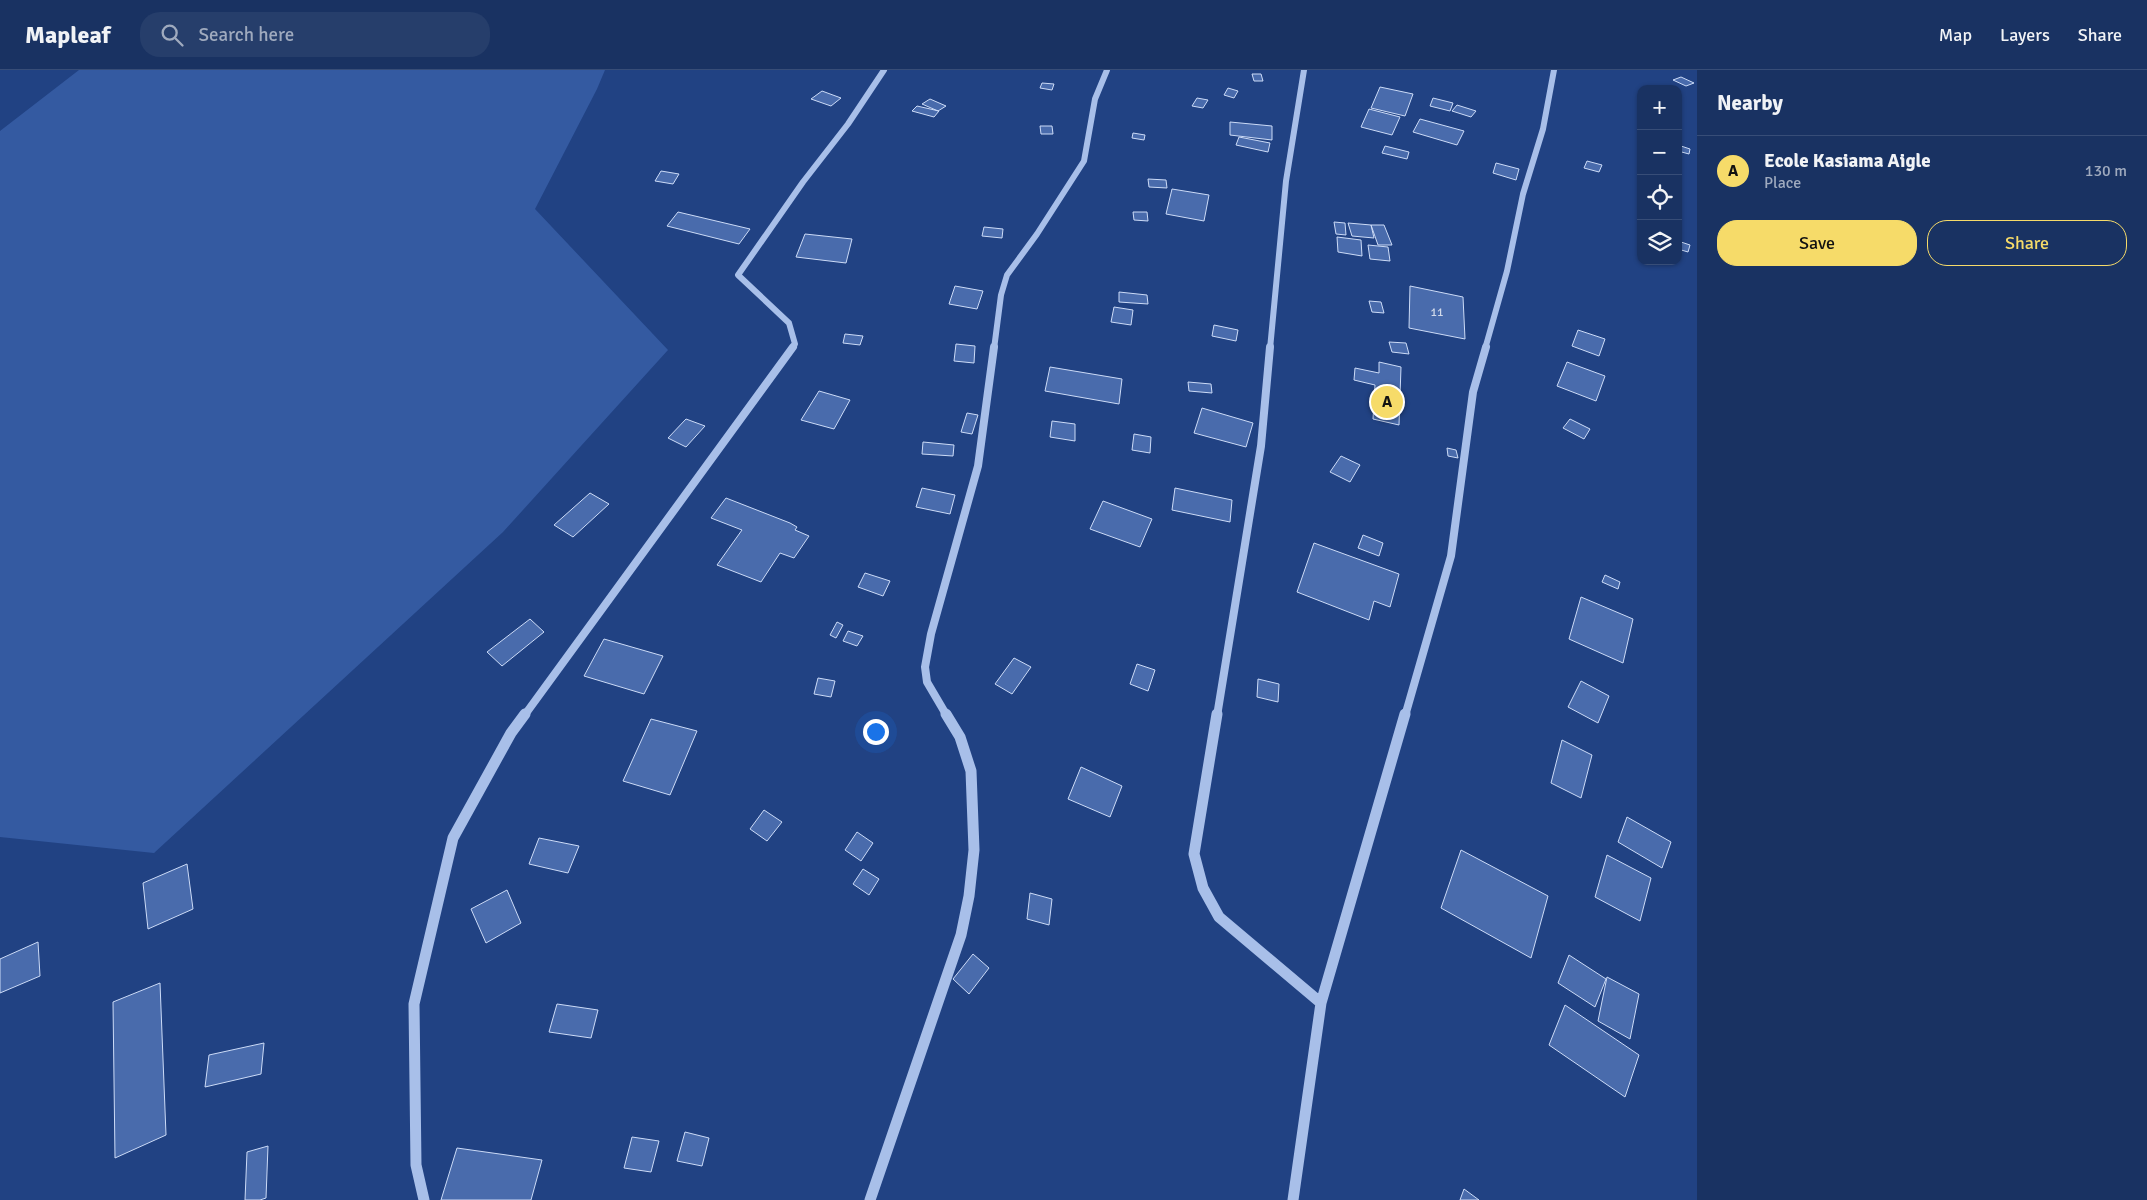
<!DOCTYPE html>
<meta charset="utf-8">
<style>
:root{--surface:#193262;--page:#263e6b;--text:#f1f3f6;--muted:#9faabe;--line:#374d77;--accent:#f6db69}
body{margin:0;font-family:Signika,sans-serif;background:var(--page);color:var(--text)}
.controls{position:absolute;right:15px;top:15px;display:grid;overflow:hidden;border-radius:10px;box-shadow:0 1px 4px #0004}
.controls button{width:45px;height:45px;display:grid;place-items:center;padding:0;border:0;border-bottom:1px solid var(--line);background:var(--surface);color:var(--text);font:25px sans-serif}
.you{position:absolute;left:875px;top:661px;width:18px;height:18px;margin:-12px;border:4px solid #fff;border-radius:50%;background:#1a73e8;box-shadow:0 0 0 8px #1a73e833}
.badge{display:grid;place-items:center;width:32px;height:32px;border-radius:50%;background:var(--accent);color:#111;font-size:16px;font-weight:700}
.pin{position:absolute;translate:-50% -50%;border:2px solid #fff;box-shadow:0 1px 5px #0006}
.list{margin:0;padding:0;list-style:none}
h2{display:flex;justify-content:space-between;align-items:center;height:65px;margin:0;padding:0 20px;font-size:21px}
h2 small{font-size:16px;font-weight:400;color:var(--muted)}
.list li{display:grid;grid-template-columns:32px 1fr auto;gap:15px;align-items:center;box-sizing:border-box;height:70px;padding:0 20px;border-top:1px solid var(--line)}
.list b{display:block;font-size:19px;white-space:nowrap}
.list p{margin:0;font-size:16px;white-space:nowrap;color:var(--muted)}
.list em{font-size:16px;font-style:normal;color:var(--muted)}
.actions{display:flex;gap:10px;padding:15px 20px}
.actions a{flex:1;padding:11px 0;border:1px solid var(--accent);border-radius:20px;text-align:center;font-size:18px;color:var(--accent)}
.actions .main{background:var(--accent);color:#111}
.icon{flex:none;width:28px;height:28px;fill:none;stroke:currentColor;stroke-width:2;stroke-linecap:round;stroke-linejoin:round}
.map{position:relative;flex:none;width:1697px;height:1130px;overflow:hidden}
header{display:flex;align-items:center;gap:30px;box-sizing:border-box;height:70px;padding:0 25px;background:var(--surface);border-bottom:1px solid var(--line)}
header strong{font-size:24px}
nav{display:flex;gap:28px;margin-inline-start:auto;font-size:18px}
.search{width:350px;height:45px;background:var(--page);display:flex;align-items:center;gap:12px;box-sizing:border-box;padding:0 18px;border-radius:20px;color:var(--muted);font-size:19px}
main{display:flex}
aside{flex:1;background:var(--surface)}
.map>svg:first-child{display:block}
.green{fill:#345aa1}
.building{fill:#496bac;stroke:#ccdbf7}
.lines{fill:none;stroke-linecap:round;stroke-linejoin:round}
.minor-far2{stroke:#a8bfe9;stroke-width:6}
.minor-far1{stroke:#a8bfe9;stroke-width:8}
.minor{stroke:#a8bfe9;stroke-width:11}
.labels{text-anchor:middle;stroke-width:4.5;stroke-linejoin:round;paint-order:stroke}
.far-number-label{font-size:12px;fill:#d2daea}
</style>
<header>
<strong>Mapleaf</strong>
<div class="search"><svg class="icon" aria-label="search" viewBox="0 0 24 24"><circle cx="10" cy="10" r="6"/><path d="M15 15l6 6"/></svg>Search here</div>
<nav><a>Map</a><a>Layers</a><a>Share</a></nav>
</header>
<main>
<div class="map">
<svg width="1697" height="1130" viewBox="0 0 1697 1130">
<rect width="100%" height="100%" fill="#214283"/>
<path class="green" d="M 79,0 L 605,0 L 597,19 L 535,139 L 668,280 L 503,462 L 154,783 L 0,767 L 0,61 Z"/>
<path class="building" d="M 1252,4 L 1261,4 L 1263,11 L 1254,11 Z
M 1681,7 L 1694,13 L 1686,16 L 1673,10 Z
M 1042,13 L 1054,14 L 1052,20 L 1040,18 Z
M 1380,17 L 1413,24 L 1405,46 L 1371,38 Z
M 1228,18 L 1238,21 L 1234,28 L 1224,25 Z
M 822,21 L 841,28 L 831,36 L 811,29 Z
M 1197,28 L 1208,30 L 1203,38 L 1192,36 Z
M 1433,28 L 1453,33 L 1450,41 L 1430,36 Z
M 930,29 L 946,36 L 938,41 L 922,34 Z
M 1457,35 L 1476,41 L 1471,47 L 1452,41 Z
M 917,36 L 939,41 L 934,47 L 912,41 Z
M 1369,39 L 1400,47 L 1392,65 L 1361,57 Z
M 1420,49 L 1464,61 L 1457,75 L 1413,62 Z
M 1230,52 L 1272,56 L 1272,70 L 1230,65 Z
M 1040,56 L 1052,56 L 1053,64 L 1041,64 Z
M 1133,63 L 1145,65 L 1144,70 L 1132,68 Z
M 1239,67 L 1270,73 L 1268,82 L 1236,75 Z
M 1678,75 L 1690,79 L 1689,84 L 1678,81 Z
M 1385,76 L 1409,82 L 1407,89 L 1382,83 Z
M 1587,91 L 1602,95 L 1599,102 L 1584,98 Z
M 1496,93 L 1519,99 L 1516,110 L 1493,103 Z
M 661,101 L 679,104 L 673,114 L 655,111 Z
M 1148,109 L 1166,110 L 1167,118 L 1149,117 Z
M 1172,119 L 1209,125 L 1204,151 L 1166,144 Z
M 678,142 L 750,159 L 739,174 L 667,156 Z
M 1133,142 L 1147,142 L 1148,151 L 1134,150 Z
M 1334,152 L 1345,153 L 1346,165 L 1336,164 Z
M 1348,153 L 1371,155 L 1374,168 L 1352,166 Z
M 1371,155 L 1384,155 L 1392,175 L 1378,175 Z
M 984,157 L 1003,159 L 1002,168 L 982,166 Z
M 805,164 L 852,169 L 846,193 L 796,187 Z
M 1337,167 L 1361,170 L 1362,186 L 1338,182 Z
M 1678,171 L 1690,175 L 1688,182 L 1678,179 Z
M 1368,175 L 1388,177 L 1390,191 L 1370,189 Z
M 955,216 L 983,221 L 977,239 L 949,234 Z
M 1410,216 L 1463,227 L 1465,269 L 1409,258 Z
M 1119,222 L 1147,225 L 1148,234 L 1119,232 Z
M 1369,231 L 1381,232 L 1384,243 L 1372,242 Z
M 1114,237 L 1133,240 L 1131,255 L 1111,252 Z
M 1214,255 L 1238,260 L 1236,271 L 1212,266 Z
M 1578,260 L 1605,269 L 1599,286 L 1572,276 Z
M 845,264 L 863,266 L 860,275 L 843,273 Z
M 1389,272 L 1406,273 L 1409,284 L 1392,282 Z
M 956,274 L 975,276 L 974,293 L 954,291 Z
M 1379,292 L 1401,297 L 1399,355 L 1373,349 L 1375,315 L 1354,310 L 1355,298 L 1379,303 Z
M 1567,292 L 1605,306 L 1596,331 L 1557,316 Z
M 1050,297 L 1122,309 L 1119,334 L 1045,321 Z
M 1188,312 L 1211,314 L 1212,323 L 1189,321 Z
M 819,321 L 850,330 L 834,359 L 801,350 Z
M 1202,338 L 1253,353 L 1246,377 L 1194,363 Z
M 967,343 L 978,345 L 972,364 L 961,362 Z
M 686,349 L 705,356 L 686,377 L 668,368 Z
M 1570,349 L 1590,359 L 1584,369 L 1563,358 Z
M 1052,351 L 1075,354 L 1075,371 L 1050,367 Z
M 1134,364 L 1151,367 L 1150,383 L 1132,380 Z
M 923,372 L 954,375 L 953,386 L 922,384 Z
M 1447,378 L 1456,380 L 1458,388 L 1448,386 Z
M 1341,386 L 1360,395 L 1350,412 L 1330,402 Z
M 922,418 L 955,425 L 950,444 L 916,437 Z
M 1175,418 L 1232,430 L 1230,452 L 1172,440 Z
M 590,423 L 609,434 L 573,467 L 554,455 Z
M 726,428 L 790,453 L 797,457 L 795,460 L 809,466 L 794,488 L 780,483 L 761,512 L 717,495 L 742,460 L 711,448 Z
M 1103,431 L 1152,449 L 1140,477 L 1090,459 Z
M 1363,465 L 1383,473 L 1379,486 L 1358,478 Z
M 1314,473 L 1399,504 L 1390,537 L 1374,531 L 1369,550 L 1297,522 Z
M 865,503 L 890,511 L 883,526 L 858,517 Z
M 1605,505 L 1620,512 L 1618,519 L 1602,512 Z
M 1581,527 L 1633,549 L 1623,593 L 1569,569 Z
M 530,549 L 544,562 L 502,596 L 487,582 Z
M 837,552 L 843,555 L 836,568 L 830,565 Z
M 848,561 L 863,566 L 857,576 L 843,571 Z
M 604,569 L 663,586 L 644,624 L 584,606 Z
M 1014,588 L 1031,597 L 1012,624 L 995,614 Z
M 1137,594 L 1155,600 L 1148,621 L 1130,614 Z
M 818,608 L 835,611 L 831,627 L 814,624 Z
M 1258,609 L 1279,614 L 1278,632 L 1257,627 Z
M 1581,611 L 1609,626 L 1598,653 L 1568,637 Z
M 651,649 L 697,661 L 670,725 L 623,711 Z
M 1562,670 L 1592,685 L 1581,728 L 1551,713 Z
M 1081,697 L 1122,716 L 1110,747 L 1068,729 Z
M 764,740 L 782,752 L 767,771 L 750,759 Z
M 1627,747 L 1671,772 L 1662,798 L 1618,772 Z
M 857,762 L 873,773 L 861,791 L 845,780 Z
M 539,768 L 579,776 L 568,803 L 529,794 Z
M 1461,780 L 1548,826 L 1531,888 L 1441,838 Z
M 1607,785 L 1651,808 L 1640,851 L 1595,827 Z
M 187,794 L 193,839 L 148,859 L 143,813 Z
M 863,799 L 879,809 L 869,825 L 853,814 Z
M 507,820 L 521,853 L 486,873 L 471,839 Z
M 1030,823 L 1052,829 L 1049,855 L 1027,849 Z
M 38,872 L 40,906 L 0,923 L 0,889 Z
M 973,884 L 989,898 L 969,924 L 953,909 Z
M 1569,885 L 1606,909 L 1595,937 L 1558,913 Z
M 1607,907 L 1639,924 L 1630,969 L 1598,951 Z
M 160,913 L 166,1065 L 115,1088 L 113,932 Z
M 557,934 L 598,940 L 591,968 L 549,962 Z
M 1565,935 L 1639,985 L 1625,1027 L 1549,975 Z
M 264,973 L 261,1004 L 205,1017 L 209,985 Z
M 685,1062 L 709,1068 L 702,1096 L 677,1091 Z
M 632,1067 L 659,1071 L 651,1102 L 624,1098 Z
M 268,1076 L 266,1128 L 260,1130 L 245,1130 L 247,1082 Z
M 457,1078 L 542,1090 L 531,1130 L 441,1130 Z
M 1464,1119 L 1479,1130 L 1460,1130 Z"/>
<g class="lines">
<path class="minor-far2" d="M 792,279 L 795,274 L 789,253 L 738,205 L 803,112 L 848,54 L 884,0
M 994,279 L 1001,225 L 1007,205 L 1037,164 L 1084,91 L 1095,29 L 1107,0
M 1270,279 L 1286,111 L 1304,0
M 1485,279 L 1507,201 L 1523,124 L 1543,59 L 1554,0"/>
<path class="minor-far1" d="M 524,646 L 793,277
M 947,646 L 927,612 L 925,597 L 931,564 L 978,396 L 994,277
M 1217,646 L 1261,376 L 1270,277
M 1405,646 L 1451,486 L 1473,322 L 1486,277"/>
<path class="minor" d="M 1217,644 L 1194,784 L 1203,818 L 1219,847 L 1321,933
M 424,1130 L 416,1095 L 414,934 L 453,768 L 511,663 L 525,644
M 870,1130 L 961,865 L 969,826 L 974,780 L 971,701 L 960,667 L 946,644
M 1293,1130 L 1321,933 L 1405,644"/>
</g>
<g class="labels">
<g class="far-number-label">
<text x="1437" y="246">11</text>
</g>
</g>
</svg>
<div class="controls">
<button>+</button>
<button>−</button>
<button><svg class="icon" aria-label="locate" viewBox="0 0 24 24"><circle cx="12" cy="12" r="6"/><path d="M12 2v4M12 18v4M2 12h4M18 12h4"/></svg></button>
<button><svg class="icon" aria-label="layers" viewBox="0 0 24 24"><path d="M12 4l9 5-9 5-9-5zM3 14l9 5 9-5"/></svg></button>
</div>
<div class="you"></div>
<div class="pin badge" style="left:1387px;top:332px">A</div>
</div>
<aside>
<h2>Nearby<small></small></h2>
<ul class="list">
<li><span class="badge">A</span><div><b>Ecole Kasiama Aigle</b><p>Place</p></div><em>130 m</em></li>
</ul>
<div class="actions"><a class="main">Save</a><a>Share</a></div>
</aside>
</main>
